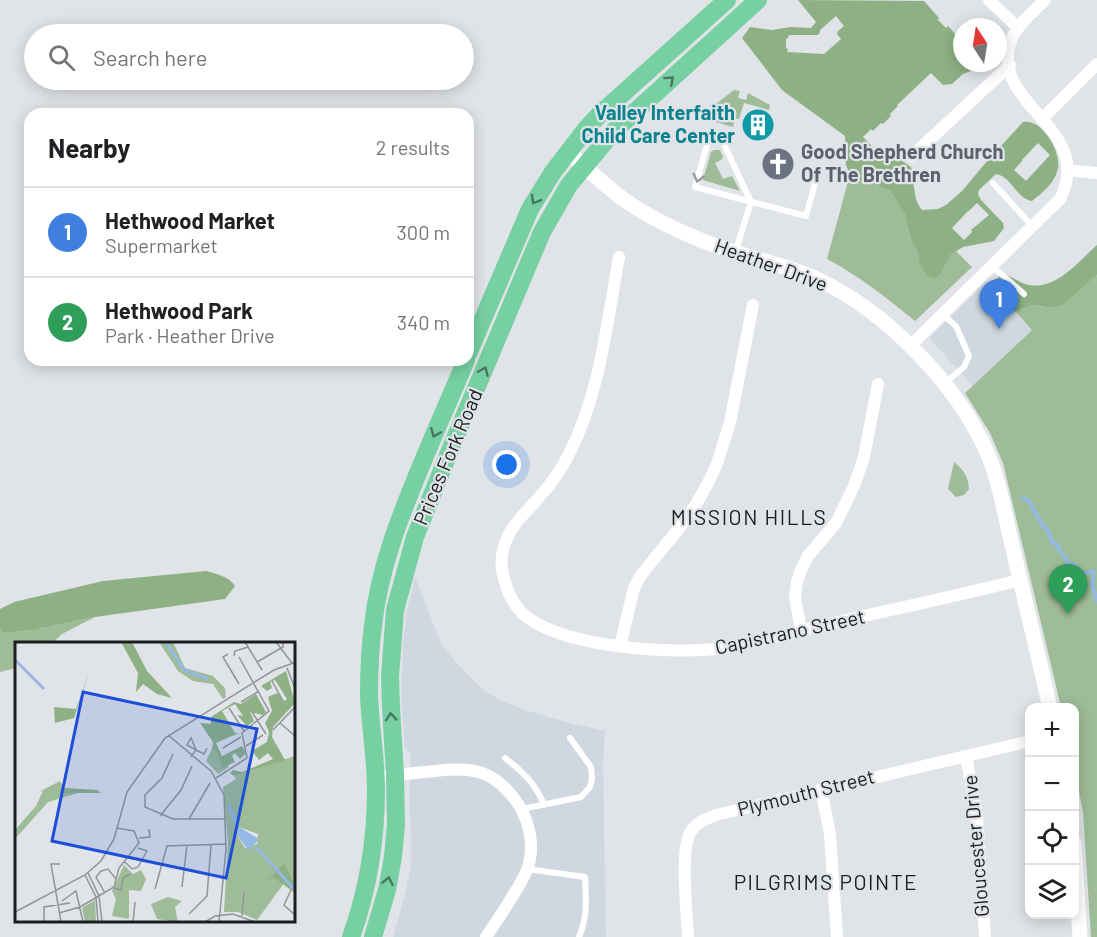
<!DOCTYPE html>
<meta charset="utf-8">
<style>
:root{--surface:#fff;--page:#f6f6f6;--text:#202124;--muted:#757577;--line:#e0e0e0;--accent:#278f11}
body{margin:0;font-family:Barlow,sans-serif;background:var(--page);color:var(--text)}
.controls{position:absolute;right:18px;bottom:18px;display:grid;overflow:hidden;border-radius:12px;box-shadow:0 3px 15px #0003}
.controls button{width:54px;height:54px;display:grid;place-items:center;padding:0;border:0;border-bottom:2px solid var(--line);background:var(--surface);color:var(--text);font:30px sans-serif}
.compass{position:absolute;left:953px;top:18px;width:54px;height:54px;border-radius:50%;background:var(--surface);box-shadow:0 3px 15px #0003;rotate:348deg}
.you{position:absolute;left:507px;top:465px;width:21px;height:21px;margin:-15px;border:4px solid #fff;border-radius:50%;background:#1a73e8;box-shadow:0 0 0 9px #1a73e833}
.badge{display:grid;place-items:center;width:39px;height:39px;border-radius:50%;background:var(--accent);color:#fff;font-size:20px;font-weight:700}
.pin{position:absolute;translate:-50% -50px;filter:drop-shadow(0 2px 3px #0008)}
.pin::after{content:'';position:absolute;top:32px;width:21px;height:18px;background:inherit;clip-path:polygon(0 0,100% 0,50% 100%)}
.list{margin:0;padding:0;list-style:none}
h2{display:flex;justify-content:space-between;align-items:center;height:78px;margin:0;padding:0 24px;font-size:26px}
h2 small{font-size:20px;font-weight:400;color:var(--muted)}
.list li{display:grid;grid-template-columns:39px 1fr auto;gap:18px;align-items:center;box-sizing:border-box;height:90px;padding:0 24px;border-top:2px solid var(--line)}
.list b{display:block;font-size:22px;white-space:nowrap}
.list p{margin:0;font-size:20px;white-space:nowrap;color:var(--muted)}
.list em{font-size:20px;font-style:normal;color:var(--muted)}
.icon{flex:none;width:33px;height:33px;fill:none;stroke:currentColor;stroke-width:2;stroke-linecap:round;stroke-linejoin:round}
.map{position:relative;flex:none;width:1097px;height:937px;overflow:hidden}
.search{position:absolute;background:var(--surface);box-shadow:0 3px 15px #0003;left:24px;top:24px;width:450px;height:66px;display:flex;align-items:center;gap:15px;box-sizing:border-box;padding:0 21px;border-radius:33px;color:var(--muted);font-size:22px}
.panel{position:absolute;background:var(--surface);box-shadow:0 3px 15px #0003;left:24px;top:108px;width:450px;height:258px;border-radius:18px}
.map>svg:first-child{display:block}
.built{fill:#cfd8e1}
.green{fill:#9ebc97}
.forest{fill:#8db184;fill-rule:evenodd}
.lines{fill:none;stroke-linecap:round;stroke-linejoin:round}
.stream{stroke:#94b9e5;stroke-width:4}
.service{stroke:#fff;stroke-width:6}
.minor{stroke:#fff;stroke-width:12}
.tertiary{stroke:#fff;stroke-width:15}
.primary{stroke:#76d0a1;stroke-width:18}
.oneway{stroke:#497660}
.oneway2{stroke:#99999a}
.labels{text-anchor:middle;stroke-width:4.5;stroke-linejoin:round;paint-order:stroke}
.culture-label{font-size:20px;font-weight:bold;fill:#0d838f;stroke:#e0e3e7;text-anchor:end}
.worship-label{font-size:20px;font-weight:bold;fill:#5b616d;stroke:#e0e3e7;text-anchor:start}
.street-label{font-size:20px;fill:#1c1d1e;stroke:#e0e3e7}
.neighbourhood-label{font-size:21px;letter-spacing:1.5px;fill:#1c1d1e;stroke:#e0e3e7}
.inset-river{fill:none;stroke:#94b9e5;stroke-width:3}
.inset-road{fill:none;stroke:#929497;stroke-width:1.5}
.view{fill:#1d4ed8;fill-opacity:0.15;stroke:#1d4ed8;stroke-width:3}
.inset-edge{fill:none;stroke:#1c1d1e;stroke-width:3}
</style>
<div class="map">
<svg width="1097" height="937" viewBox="0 0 1097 937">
<rect width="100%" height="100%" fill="#e0e3e7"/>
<path class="built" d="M 986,282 L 1032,329 L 973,386 L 929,338 Z
M 415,577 L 442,646 L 464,671 L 484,691 L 504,702 L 525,710 L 573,724 L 605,731 L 603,763 L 606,937 L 393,937 L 406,891 L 411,864 L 411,832 L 409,800 L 411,755 L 405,747 L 401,698 L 403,644 L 407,611 Z"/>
<path class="green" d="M 734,90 L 740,91 L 738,98 L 746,100 L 748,93 L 770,105 L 769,110 L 744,103 L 739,119 L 735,119 L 733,127 L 699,117 Z
M 714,150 L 720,150 L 723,157 L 721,160 L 715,163 L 723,179 L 732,176 L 740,191 L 703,180 L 711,152 Z
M 856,152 L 972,267 L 915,321 C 887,298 859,276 827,259 Z
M 1097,275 L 1097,937 L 1091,937 L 1083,812 L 1075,771 L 1074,708 L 1061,707 L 1003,463 L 990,433 L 965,393 L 1032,330 L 1016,312 L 1032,305 L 1053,308 Z
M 954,462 C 964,470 968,476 969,489 L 964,495 L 956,497 L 948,489 Z
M 95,617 L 62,634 L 52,643 L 16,643 L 16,668 L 0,672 L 0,629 L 3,633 L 33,630 Z"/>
<path class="forest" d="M 798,0 L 924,1 L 939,18 L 938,20 L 946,28 L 948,26 L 962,42 L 962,63 L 984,63 L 976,69 L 963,74 L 952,84 L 943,85 L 931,73 L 897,105 L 898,106 L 890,114 L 891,116 L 883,124 L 881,123 L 873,131 L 871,129 L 863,137 L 884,159 L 898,158 L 911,167 C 915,181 912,198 922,210 L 938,209 L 946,205 L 962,191 L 988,160 L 1023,122 C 1042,118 1061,151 1058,168 C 1056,182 1042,193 1032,201 C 1016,198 1012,177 996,174 L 979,190 L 978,194 L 981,200 L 1003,223 L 1004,228 L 994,241 L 963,247 L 950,255 L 941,273 L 935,278 L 927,276 L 920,264 L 918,251 L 912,242 L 905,213 L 890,190 L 869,182 L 851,178 L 846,165 L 845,136 L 782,90 L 742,38 L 750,27 L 772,30 L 791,27 L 811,28 L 816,22 ZM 836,16 L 844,26 L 838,31 L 837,34 L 841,39 L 824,54 L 787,52 L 788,49 L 786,48 L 786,39 L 788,38 L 789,35 L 818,35 L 820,32 L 820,30 ZM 1038,143 L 1050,155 L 1026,181 L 1014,170 L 1022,161 L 1022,160 ZM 977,203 L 989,215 L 971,230 L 972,232 L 964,240 L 952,228 L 968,211 L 969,211 Z
M 1097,245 L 1097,275 L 1086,284 L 1064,304 L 1053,308 L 1032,305 L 1016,312 L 1006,308 L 990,296 L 993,281 L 1003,274 C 1011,276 1017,281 1025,284 C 1054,293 1078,262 1097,245 Z
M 206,571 C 217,574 228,576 235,586 L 225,599 L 95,617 L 33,630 L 3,633 L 0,629 L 0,609 L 14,602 L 103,581 Z"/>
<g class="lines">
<path class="stream" d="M 1023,498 L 1028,500 L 1043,526 L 1048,530 L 1052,542 L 1058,546 L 1061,553 L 1065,557 L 1068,563 L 1073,564 L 1084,574 L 1092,571 L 1094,575 L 1092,583 L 1097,601"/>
<path class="service" d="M 993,183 L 1032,226
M 736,250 L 751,202 L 723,142 L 709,138 L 695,187 L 806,216 L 817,176
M 992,266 L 1024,294
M 943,315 L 956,326 L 969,356 L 964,367 L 945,383
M 505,758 C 522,771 536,784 544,805
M 522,809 L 581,797 L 590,787 L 592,779 L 591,767 L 570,738
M 527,869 L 585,877 C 586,899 588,916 579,937"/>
<path class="minor" d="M 989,0 L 1018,28
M 1047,114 L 1097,64
M 912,156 L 1010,65
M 1076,171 L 1097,173
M 619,257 C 607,322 600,394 569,454 C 562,468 552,483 541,495 C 524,516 507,526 502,555 C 501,563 502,573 505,582 C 508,593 513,604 522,613 C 560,648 674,655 724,648 C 758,643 792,632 825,625 C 890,610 956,596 1020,580
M 910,346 L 1060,199 C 1097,126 985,105 1012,38 C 1019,23 1034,11 1045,0
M 801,630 L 795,597 L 797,582 L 801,570 L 808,556 L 836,523 L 854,486 L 864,457 L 878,384
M 620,646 L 634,588 L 641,575 L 681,526 L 695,506 L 708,483 L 717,464 L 730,422 L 753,305
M 966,756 L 977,815 L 985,937
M 376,777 C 396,775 415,773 435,771 C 445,770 457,769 467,770 C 486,771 502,783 513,797 C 529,816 536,846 527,870 C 518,891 499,917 486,937
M 821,789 L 830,834 L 837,937
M 688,937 C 687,914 680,851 690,833 C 696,822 705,819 716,815 L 1030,741"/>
<path class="tertiary" d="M 568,152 C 586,168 604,185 623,199 C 651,219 684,234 716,246 C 749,258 783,264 815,278 C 885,310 959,385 989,457 C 1001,486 1005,518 1013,549 C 1025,602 1038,654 1050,708
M 1074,843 L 1080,937"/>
<path class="primary" d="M 468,354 L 530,209 L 553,172 L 586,129 L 600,114 L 727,0
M 351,937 C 368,890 376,840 376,789 C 376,758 370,726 369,694 C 369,671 370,648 373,626 C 379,568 401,514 423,461 C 437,427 452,394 466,360
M 373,937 L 387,890 L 393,857 L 396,824 L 395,775 L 391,707 L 390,677 L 395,610 L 415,537 L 451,448 L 542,232 L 569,185 L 614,131 L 758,0"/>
</g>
<defs><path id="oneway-chevron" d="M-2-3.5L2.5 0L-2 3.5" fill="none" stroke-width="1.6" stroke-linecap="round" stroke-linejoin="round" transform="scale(1.5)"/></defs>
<g class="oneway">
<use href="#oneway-chevron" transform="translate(670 80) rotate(-42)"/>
<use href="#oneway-chevron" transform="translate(535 200) rotate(120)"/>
<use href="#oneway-chevron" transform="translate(484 371) rotate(-67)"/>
<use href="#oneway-chevron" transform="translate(435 433) rotate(113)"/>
<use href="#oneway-chevron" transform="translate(391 717) rotate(-94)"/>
<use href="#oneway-chevron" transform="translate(388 881) rotate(-79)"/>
</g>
<use class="oneway2" href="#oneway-chevron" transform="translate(698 178) rotate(105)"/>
<defs>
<g id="building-disc" transform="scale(1.725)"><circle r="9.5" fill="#0f9aa8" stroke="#e0e3e7"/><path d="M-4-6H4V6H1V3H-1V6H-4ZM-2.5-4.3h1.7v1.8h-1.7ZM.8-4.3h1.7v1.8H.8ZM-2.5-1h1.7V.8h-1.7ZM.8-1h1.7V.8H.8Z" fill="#fff"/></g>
<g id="church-disc" transform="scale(1.725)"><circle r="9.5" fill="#6b7280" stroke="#e0e3e7"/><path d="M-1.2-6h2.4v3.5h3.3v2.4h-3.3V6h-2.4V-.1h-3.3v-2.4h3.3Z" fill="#fff"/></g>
</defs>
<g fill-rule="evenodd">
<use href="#building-disc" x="758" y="125"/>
<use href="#church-disc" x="778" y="164"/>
</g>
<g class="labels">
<g class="culture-label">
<text x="735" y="120">Valley Interfaith<tspan x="735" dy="23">Child Care Center</tspan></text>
</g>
<g class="worship-label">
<text x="801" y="159">Good Shepherd Church<tspan x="801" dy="23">Of The Brethren</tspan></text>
</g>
<g class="street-label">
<text transform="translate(771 265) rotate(20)" y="7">Heather Drive</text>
<text transform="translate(448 457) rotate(-67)" y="7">Prices Fork Road</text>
<text transform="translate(790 632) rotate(-12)" y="7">Capistrano Street</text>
<text transform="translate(806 793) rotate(-14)" y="7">Plymouth Street</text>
<text transform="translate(976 846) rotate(-95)" y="7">Gloucester Drive</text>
</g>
<g class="neighbourhood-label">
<text x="749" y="525">MISSION HILLS</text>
<text x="826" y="890">PILGRIMS POINTE</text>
</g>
</g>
<g transform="translate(15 642)">
<rect width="280" height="280" fill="#e0e3e7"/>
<path d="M 144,0 L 158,0 L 170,26 L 198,34 L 210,46 L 211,55 L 208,57 L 198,42 L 178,39 L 163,29 ZM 199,103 L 214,125 L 203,132 L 191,119 ZM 280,114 L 280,242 L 275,233 L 242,278 L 223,270 L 209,270 L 213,202 L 208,145 L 221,137 L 219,134 ZM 224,185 L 243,192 L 242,202 L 230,206 L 222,193 ZM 45,139 L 52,151 L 63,151 L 33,160 L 0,197 L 0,188 L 21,164 L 28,149 L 24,150 ZM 109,223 L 118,232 L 126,228 L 131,237 L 126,249 L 114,248 L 114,277 L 97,274 L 101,257 L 97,249 ZM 153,255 L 167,259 L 160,265 L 163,280 L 142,277 L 136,262 ZM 80,258 L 81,280 L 70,280 L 67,266 Z" fill="#9ebc97" fill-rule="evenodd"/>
<path d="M 106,0 L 117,0 L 132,29 L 157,56 L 142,52 L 128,42 L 121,50 L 123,31 ZM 75,28 L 59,76 L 40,81 L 39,65 L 61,67 ZM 271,29 L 280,61 L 258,85 L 257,95 L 270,118 L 219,134 L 215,131 L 218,128 L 227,130 L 258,117 L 253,111 L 244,118 L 237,109 L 252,100 L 254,90 L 250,81 L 257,69 L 253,55 L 262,51 L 269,59 L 272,57 L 260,38 L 255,40 L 257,46 L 252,49 L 246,44 ZM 241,52 L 251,70 L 248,73 L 235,70 L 239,79 L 232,84 L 222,73 L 228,74 L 220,62 L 207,69 L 220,91 L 224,91 L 201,101 L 207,114 L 227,104 L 231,111 L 225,117 L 220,111 L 217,114 L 220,120 L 207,126 L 203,111 L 197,107 L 198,100 L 185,81 L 196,82 L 196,75 L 219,60 L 226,62 ZM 50,146 L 82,148 L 86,151 L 47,151 ZM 269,222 L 280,242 L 280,251 L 258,235 L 251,238 L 261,231 L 256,224 L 262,228 Z" fill="#8db184"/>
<path d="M 224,185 L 244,197 L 234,209 L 222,193 Z" fill="#94b9e5"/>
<path class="inset-river" d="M 151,0 L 169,28 L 193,37M 0,18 L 29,47M 214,164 L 222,183M 241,205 L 281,249"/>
<path class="inset-road" d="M 230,0 L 247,28M 261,0 L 277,21M 213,12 L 208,15 L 224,42M 219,14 L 220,9 L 233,5M 242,20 L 268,5 L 268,0M 272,26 L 281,49M 257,39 L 268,59M 226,60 L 244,49M 214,66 L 229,89M 237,70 L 251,92M 265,81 L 281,95M 258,88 L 281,64M 153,93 L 196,129 L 209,153 L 211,207 L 204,280M 231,104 L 248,93M 208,106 L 226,95M 158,112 L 147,136 L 130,153 L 130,165 L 158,177 L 211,177M 176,115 L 181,108 L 176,96 L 172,103 L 181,108 L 189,112 L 192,106M 201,136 L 232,116 L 227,91 L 254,69 L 224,15M 145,174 L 166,148 L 177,124M 174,177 L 195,141M 124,196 L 135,195 L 134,187M 110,220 L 117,227 L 123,225 L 132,209 L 123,206M 45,222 L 36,222 L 46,280M 86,229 L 81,235 L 90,251M 86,229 L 93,227 L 101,237M 73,231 L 84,254 L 87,280M 70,233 L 81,255 L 83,280M 167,245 L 172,203M 99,246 L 106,248 L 108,236 L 115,232M 140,247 L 152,204 L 211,202M 276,248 L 269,263 L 281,274M 47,259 L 61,249 L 68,280M 0,270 L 70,233 L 86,219 L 99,197 L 112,150 L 150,96 L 259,28 L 281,20M 44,271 L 65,265 L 99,245 L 104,226 L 124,201 L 119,189 L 102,186M 174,272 L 192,254 L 196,203M 227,274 L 229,250M 29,280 L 29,265 L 55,261M 118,280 L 120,260M 190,280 L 200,274 L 218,272 L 240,280"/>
<path class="view" d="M 68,50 L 242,87 L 211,236 L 37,199 Z"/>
<rect width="280" height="280" class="inset-edge"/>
</g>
</svg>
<div class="controls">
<button>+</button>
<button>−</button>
<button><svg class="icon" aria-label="locate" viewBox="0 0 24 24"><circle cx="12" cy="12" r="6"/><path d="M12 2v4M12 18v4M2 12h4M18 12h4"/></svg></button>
<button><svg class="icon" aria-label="layers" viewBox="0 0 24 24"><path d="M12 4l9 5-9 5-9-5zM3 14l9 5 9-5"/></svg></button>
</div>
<svg class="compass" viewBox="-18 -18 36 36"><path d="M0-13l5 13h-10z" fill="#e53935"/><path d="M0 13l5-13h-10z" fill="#757577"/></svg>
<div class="you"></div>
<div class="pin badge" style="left:999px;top:329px;background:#3f7fe0">1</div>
<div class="pin badge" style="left:1068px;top:614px;background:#2e9e5b">2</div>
<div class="search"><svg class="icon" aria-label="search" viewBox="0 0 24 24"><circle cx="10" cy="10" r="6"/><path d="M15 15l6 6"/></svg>Search here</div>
<section class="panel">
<h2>Nearby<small>2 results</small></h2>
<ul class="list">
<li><span class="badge" style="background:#3f7fe0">1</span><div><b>Hethwood Market</b><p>Supermarket</p></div><em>300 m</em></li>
<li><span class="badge" style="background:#2e9e5b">2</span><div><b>Hethwood Park</b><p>Park · Heather Drive</p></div><em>340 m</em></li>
</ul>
</section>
</div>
